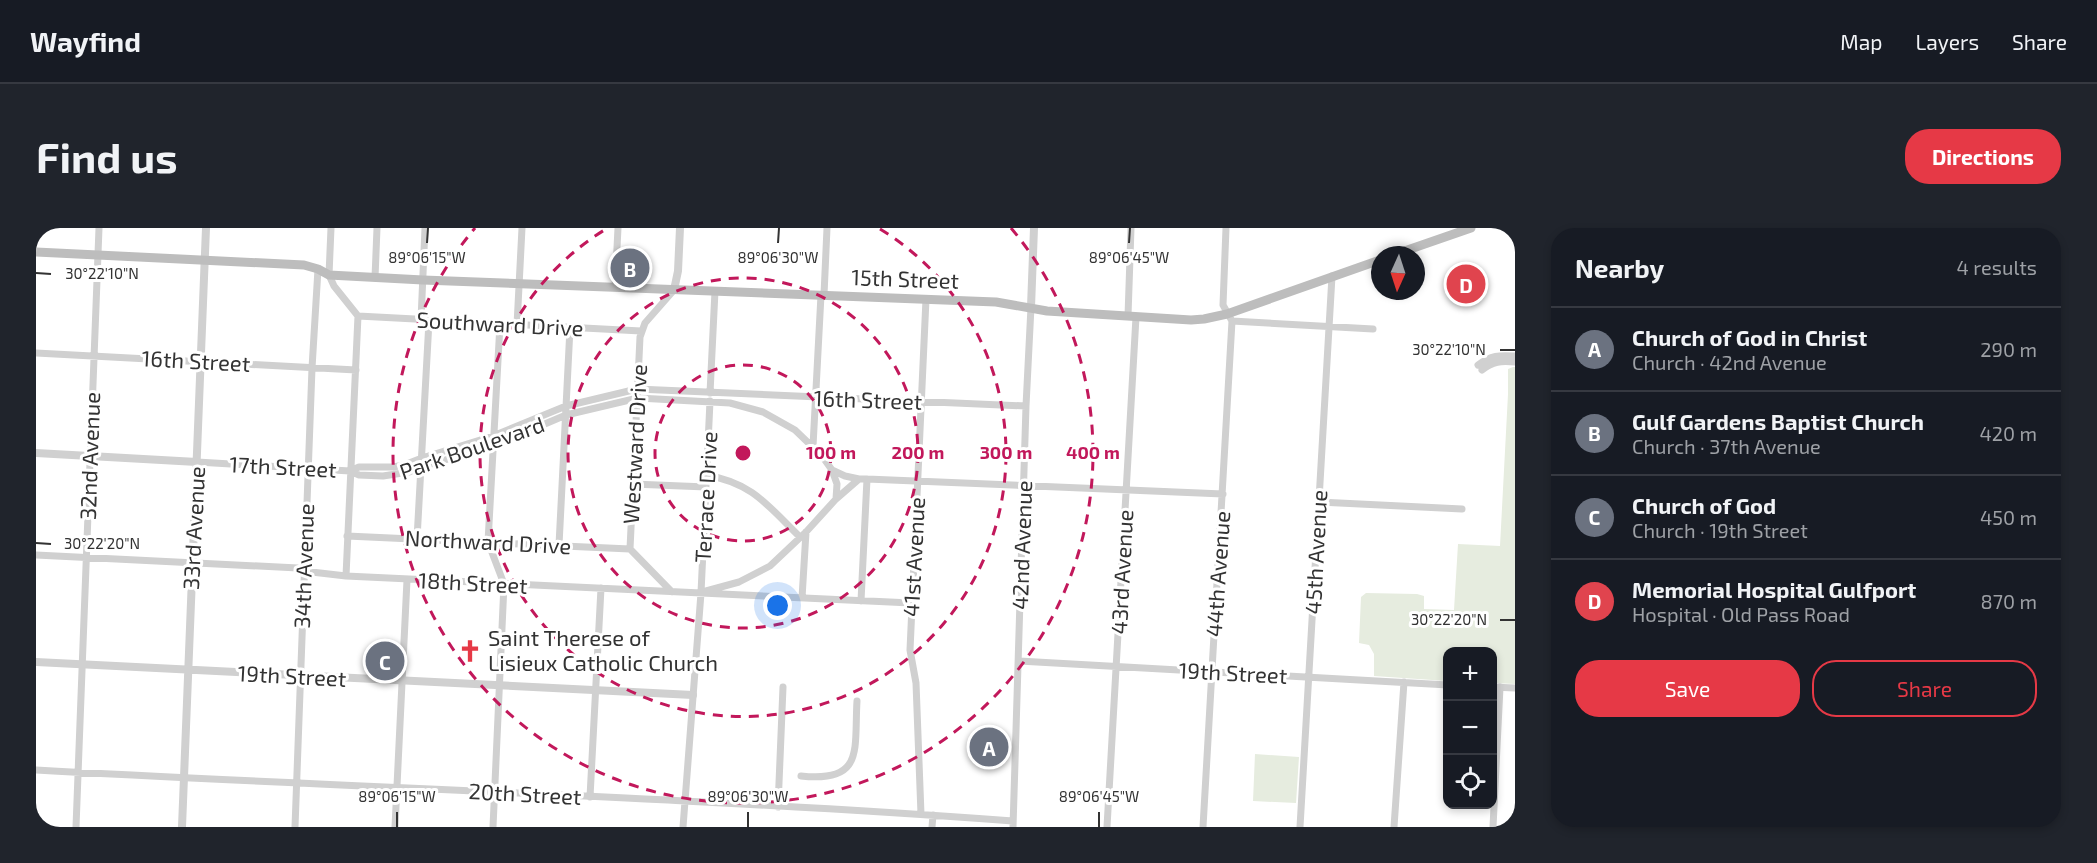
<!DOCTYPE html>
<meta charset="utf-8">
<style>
:root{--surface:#171b24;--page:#20242c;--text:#f1f3f6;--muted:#9ea1a6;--line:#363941;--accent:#e63946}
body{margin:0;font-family:"Exo 2",sans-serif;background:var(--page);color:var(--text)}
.controls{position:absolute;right:18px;bottom:18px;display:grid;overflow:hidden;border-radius:12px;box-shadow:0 3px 9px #0003}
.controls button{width:54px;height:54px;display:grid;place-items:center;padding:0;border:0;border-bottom:2px solid var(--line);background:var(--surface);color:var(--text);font:30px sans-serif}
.compass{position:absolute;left:1335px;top:18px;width:54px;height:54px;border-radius:50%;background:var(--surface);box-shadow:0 3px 9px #0003;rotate:183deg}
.you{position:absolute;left:742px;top:378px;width:21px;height:21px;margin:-15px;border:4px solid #fff;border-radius:50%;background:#1a73e8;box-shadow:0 0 0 9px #1a73e833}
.badge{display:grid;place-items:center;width:39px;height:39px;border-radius:50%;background:var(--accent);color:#fff;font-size:20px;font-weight:700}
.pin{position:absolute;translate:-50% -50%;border:3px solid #fff;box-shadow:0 2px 6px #0006}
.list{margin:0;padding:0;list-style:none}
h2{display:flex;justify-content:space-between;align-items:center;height:78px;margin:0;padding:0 24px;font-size:26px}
h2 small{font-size:20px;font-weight:400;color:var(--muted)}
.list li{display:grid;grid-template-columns:39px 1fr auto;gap:18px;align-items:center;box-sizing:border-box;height:84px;padding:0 24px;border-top:2px solid var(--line)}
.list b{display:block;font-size:22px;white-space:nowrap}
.list p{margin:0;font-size:20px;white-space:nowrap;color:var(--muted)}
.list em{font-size:20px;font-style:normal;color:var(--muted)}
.actions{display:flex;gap:12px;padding:18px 24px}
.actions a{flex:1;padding:14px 0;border:2px solid var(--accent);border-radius:24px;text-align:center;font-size:21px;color:var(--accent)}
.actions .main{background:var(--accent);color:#fff}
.icon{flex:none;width:33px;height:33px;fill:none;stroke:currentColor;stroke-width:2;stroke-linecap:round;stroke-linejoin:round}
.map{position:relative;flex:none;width:1479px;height:599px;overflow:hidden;border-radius:24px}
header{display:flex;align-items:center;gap:36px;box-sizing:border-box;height:84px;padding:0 30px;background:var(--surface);border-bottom:2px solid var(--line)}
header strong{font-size:28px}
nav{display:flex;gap:33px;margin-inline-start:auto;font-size:21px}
.intro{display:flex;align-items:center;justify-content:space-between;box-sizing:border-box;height:144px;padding:0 36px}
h1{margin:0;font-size:42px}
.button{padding:15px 27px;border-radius:24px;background:var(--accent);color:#fff;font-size:21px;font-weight:700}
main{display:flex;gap:36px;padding:0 36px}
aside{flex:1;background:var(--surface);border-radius:24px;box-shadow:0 3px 9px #0003}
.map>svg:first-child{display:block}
.green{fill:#e6ecdf}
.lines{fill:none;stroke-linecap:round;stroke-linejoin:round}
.minor{stroke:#d0d0d0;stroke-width:7}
.tertiary{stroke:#d0d0d0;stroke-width:8}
.secondary{stroke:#bdbdbd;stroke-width:9}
.ticks{fill:none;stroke:#333;stroke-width:2}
.ring{fill:none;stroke:#c2185b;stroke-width:3;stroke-dasharray:10 8}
.labels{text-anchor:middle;stroke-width:6;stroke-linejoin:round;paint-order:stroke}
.street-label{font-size:22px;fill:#333;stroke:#fff}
.poi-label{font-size:22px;fill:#333;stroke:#fff;text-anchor:start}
.ticks-label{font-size:15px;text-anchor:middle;fill:#333;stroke:#fff;stroke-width:6;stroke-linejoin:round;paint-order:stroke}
.centre{fill:#c2185b;stroke:#fff;stroke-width:3}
.ring-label{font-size:18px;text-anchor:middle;font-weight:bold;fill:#c2185b;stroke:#fff;stroke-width:6;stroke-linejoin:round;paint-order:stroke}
</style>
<header>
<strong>Wayfind</strong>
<nav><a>Map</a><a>Layers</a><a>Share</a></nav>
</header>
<div class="intro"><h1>Find us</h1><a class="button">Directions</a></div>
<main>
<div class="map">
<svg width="1479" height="599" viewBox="0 0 1479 599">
<rect width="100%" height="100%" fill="#fff"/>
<path class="green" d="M 1477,139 L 1479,139 L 1479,456 L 1457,455 L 1456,424 L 1412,424 L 1411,453 L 1338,448 L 1338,426 L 1333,417 L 1323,415 L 1325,369 L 1330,365 L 1381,366 L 1388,368 L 1388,381 L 1418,382 L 1422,316 L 1464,318 L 1472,166 L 1472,141 Z
M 1219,526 L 1263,529 L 1260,575 L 1217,573 Z"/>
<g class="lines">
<path class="minor" d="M 295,0 L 293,47 L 298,58 L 322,88 L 310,348
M 1190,0 L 1187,77 L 1196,93 L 1337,101
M 339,50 L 341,0
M 579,59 L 582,0
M 788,67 L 791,0
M 322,88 L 605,103
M 1092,88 L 1095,0
M 385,92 L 389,0
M 481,97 L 486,0
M 0,125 L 320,142
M 1442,137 C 1455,127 1463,127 1479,128
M 1446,142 C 1457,133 1465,133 1479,134
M 674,165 L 679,63
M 777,218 L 785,67
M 161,234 L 314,243 L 323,247 L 347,248 L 373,244 L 385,239 L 457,218 L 530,187 L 602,170 L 694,175 L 727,184 L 759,202 L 786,228 L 796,242 L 801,256 L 800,271 L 770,304 L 734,338 L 703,354 L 670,363
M 796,242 L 809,248 L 823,251
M 314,243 L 323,239 L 357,239 L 368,237 L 386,230 L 457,208 L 530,178 L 601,161 L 990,178
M 670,247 C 717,255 732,278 764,309
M 597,256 L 670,259
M 800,271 L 823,251 L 831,251 L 1187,266
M 1283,274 L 1426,281
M 311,308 L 594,321
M 381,311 L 393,93
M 523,317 L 534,100
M 0,327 L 262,340 L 267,343 L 310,348 L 875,375
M 636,364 L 594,321 L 604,109 L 609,95 L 638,62
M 766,370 L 770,304
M 825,373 L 831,251
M 983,433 L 1412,457
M 1456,459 L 1479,460
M 0,542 C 326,560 652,569 977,593
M 765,548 C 829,555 818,521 821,473
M 554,569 L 565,360
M 742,579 L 747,459
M 885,586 L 880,455 L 874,422 L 890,71
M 40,599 L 63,0
M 259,599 L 276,140 L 282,41
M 359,599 L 371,352
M 457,599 L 468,356 L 452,314 L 464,96
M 647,599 L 665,365 L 674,173
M 896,599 L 897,587
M 977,599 L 990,178 L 995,79
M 1071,599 L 1100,89
M 1167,599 L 1196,93
M 1264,599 L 1296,48
M 1358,599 L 1368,454
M 1457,599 L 1464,459"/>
<path class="tertiary" d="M 638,62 L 642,43 L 644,0
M 995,79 L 998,0
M 0,225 L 161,234
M 0,434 L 657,467
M 146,599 L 170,0"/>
<path class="secondary" d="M 0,24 L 268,37 L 282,41 L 293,47 L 387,52 L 960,74 L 1011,83 L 1155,92 L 1168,91 L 1191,86 L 1344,32
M 1357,27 L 1435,0"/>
</g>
<path class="ticks" d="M 391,15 L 392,0M 742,15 L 743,0M 1093,15 L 1094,0M 0,45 L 15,46M 1464,122 L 1479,122M 0,315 L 15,316M 1464,392 L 1479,392M 361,599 L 361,584M 712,599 L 712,584M 1063,599 L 1063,584"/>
<g class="ring">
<circle cx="707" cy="225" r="88"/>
<circle cx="707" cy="225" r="175"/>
<path d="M844 1A263 263 0 1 1 570 1"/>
<path d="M975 0A350 350 0 1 1 439 0"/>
</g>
<defs>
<g id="church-bare" transform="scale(1.8)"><path d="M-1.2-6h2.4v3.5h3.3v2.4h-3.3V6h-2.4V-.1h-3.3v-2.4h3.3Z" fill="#e63946" stroke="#fff" stroke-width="2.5" paint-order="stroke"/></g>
</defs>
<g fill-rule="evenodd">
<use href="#church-bare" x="434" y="423"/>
</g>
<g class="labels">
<g class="street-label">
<text transform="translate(869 51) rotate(2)" y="8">15th Street</text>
<text transform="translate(464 96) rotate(3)" y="8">Southward Drive</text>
<text transform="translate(160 133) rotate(3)" y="8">16th Street</text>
<text transform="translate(832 172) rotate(2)" y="8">16th Street</text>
<text transform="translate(599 216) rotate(-87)" y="8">Westward Drive</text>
<text transform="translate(436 220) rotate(-19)" y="8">Park Boulevard</text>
<text transform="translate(54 228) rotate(-88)" y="8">32nd Avenue</text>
<text transform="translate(247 239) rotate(3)" y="8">17th Street</text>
<text transform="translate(670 269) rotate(-87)" y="8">Terrace Drive</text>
<text transform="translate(158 300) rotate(-87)" y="8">33rd Avenue</text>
<text transform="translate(452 314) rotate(3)" y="8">Northward Drive</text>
<text transform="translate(986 317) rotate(-88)" y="8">42nd Avenue</text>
<text transform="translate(1280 324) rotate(-87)" y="8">45th Avenue</text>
<text transform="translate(878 329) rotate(-87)" y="8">41st Avenue</text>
<text transform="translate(268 338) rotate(-88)" y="8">34th Avenue</text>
<text transform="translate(1086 344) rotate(-87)" y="8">43rd Avenue</text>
<text transform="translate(1182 346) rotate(-86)" y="8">44th Avenue</text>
<text transform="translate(437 355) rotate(3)" y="8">18th Street</text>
<text transform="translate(1197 445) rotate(3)" y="8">19th Street</text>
<text transform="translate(256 448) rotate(3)" y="8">19th Street</text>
<text transform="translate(489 566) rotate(3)" y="8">20th Street</text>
</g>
<g class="poi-label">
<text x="452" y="418">Saint Therese of<tspan x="452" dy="25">Lisieux Catholic Church</tspan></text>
</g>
</g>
<g class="ticks-label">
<text x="391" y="35">89°06'15"W</text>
<text x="742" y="35">89°06'30"W</text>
<text x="1093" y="35">89°06'45"W</text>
<text x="66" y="51">30°22'10"N</text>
<text x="1413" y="127">30°22'10"N</text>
<text x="66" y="321">30°22'20"N</text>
<text x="1413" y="397">30°22'20"N</text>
<text x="361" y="574">89°06'15"W</text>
<text x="712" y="574">89°06'30"W</text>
<text x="1063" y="574">89°06'45"W</text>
</g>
<circle cx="707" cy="225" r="9" class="centre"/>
<g class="ring-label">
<text x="795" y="231">100 m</text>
<text x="882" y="231">200 m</text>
<text x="970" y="231">300 m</text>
<text x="1057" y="231">400 m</text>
</g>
</svg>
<div class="controls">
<button>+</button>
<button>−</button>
<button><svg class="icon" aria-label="locate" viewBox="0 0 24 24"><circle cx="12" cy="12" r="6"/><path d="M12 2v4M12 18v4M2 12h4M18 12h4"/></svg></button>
</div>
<svg class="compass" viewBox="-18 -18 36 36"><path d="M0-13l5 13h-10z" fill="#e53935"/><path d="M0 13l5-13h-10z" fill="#9ea1a6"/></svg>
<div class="you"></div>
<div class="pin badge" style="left:953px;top:519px;background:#6b7280">A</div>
<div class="pin badge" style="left:594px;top:40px;background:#6b7280">B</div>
<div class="pin badge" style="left:349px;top:433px;background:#6b7280">C</div>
<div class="pin badge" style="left:1430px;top:56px;background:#e0444e">D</div>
</div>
<aside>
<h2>Nearby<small>4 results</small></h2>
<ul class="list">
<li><span class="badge" style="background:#6b7280">A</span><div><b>Church of God in Christ</b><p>Church · 42nd Avenue</p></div><em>290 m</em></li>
<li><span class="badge" style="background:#6b7280">B</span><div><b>Gulf Gardens Baptist Church</b><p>Church · 37th Avenue</p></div><em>420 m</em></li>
<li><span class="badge" style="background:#6b7280">C</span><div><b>Church of God</b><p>Church · 19th Street</p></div><em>450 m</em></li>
<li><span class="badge" style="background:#e0444e">D</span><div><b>Memorial Hospital Gulfport</b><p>Hospital · Old Pass Road</p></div><em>870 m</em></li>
</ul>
<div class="actions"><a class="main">Save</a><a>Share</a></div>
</aside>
</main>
